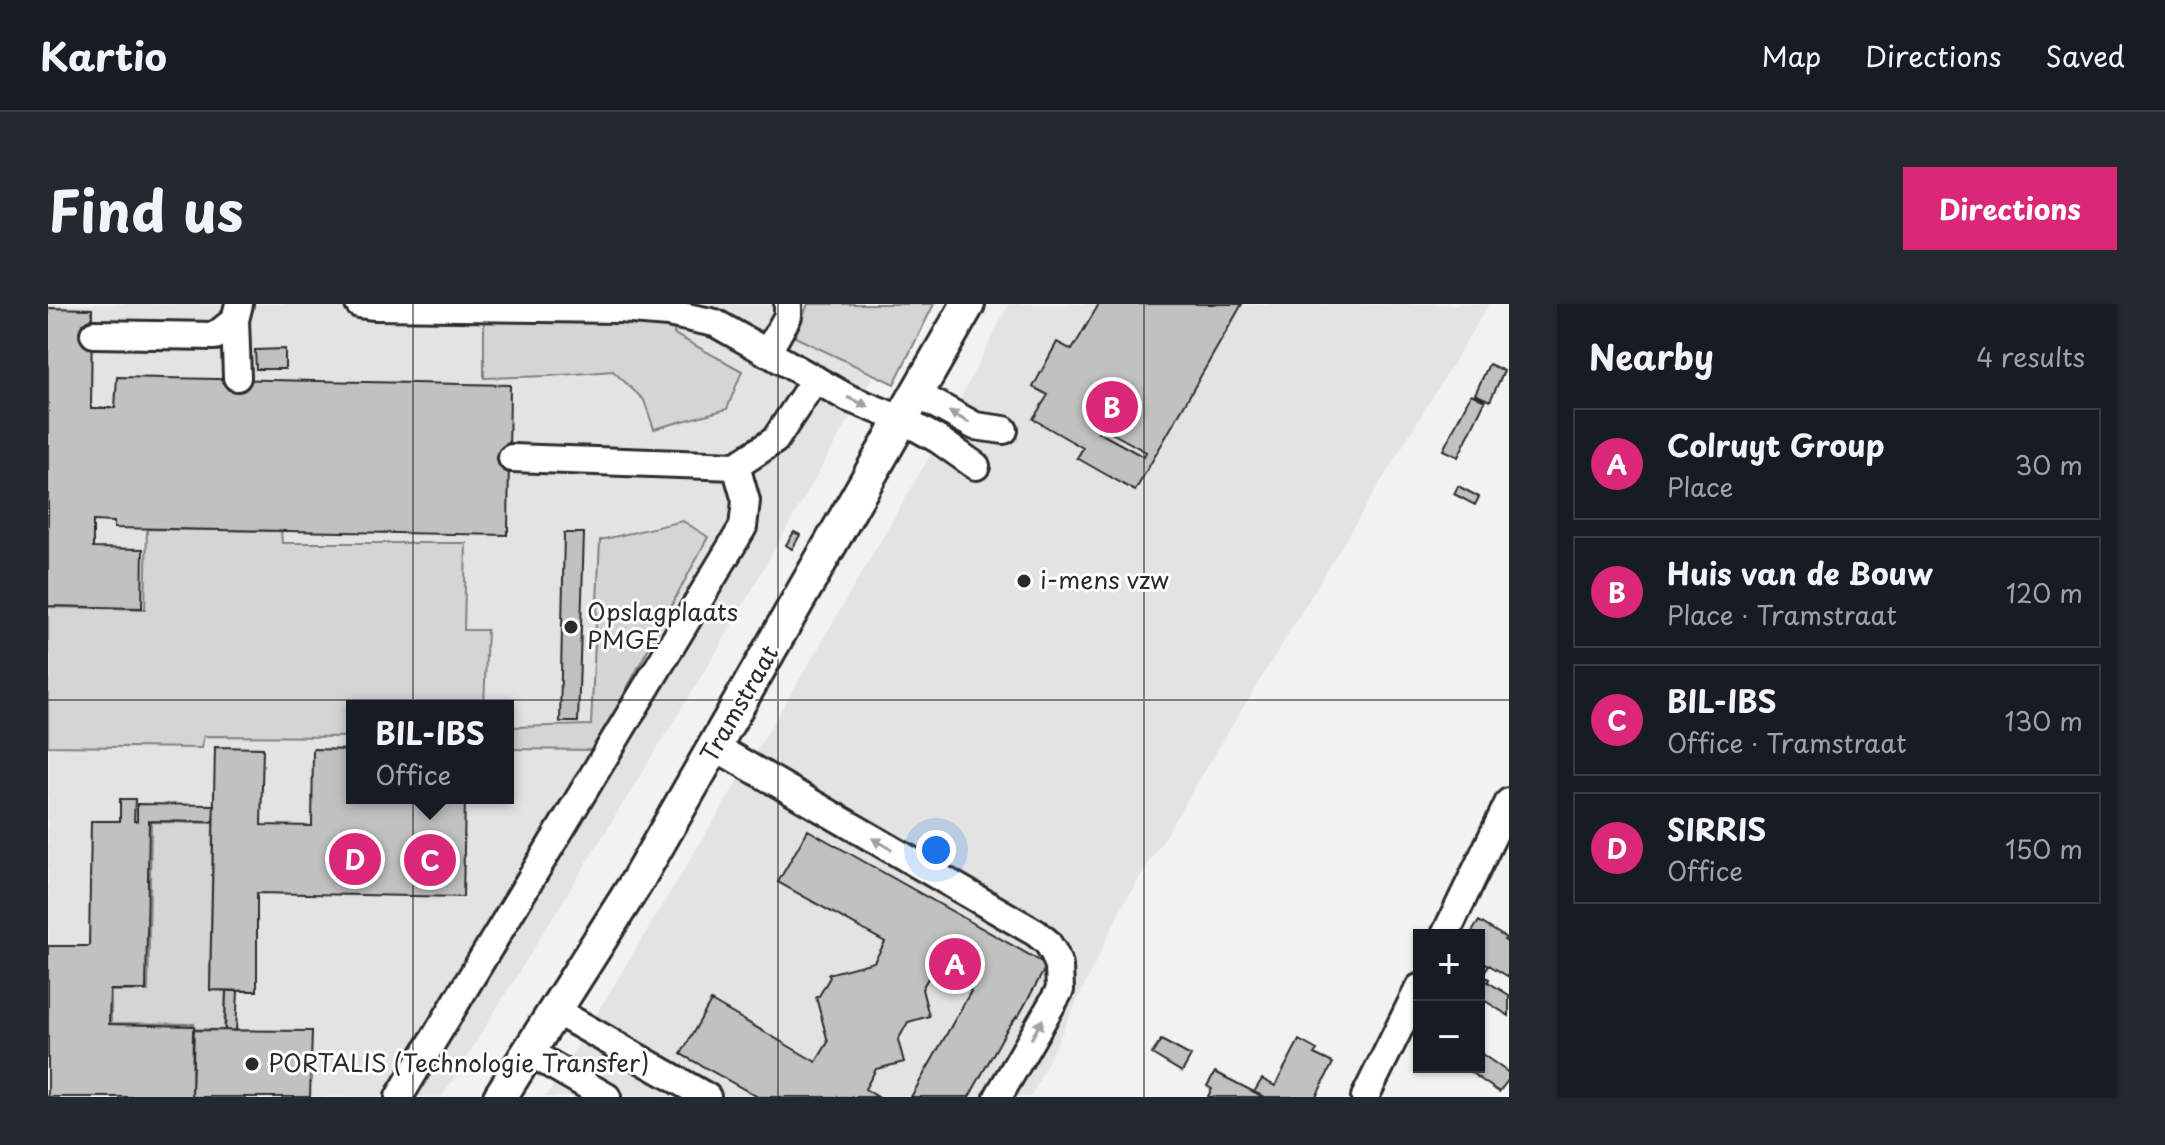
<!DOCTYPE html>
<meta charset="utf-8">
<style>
:root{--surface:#171b24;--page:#242831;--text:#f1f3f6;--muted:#9ea1a6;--line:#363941;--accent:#db2777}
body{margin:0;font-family:"Playpen Sans",sans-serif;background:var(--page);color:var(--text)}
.controls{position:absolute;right:24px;bottom:24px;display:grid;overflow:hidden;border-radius:0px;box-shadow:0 2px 6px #0004}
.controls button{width:72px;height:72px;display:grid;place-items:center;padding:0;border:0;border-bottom:2px solid var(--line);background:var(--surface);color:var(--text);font:40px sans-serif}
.you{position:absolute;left:888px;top:546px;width:28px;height:28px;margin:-20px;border:6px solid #fff;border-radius:50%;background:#1a73e8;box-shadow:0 0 0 12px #1a73e833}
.badge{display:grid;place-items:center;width:52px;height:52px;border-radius:50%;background:var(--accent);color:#fff;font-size:26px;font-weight:700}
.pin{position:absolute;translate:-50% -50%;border:4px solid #fff;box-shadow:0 2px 8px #0006}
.popup{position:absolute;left:298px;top:396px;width:168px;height:104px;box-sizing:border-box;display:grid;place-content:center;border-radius:0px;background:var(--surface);filter:drop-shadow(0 2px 6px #0005);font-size:26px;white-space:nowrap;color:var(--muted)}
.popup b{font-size:30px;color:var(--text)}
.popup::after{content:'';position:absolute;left:50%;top:100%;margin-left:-16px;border:16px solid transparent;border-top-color:var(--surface)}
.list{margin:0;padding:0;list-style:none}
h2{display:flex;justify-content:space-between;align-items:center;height:104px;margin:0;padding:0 32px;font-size:34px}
h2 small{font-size:26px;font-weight:400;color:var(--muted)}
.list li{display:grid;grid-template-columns:52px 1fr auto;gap:24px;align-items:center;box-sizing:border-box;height:112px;margin:0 16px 16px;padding:0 16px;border:2px solid var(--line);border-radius:0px}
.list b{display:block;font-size:30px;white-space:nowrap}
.list p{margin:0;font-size:26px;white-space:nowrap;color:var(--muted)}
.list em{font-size:26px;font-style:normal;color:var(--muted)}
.map{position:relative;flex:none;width:1461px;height:793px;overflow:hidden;border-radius:0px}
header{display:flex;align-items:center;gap:48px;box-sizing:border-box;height:112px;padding:0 40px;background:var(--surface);border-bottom:2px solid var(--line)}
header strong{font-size:38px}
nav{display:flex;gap:44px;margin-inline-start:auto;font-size:28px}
.intro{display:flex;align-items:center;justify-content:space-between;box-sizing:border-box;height:192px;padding:0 48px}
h1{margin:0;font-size:56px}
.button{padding:20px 36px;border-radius:0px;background:var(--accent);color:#fff;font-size:28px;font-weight:700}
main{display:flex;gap:48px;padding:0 48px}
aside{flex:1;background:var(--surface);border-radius:0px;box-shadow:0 2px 6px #0004}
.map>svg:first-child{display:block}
.built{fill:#e3e3e3;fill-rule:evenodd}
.green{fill:#d5d5d5;stroke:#808080;stroke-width:2}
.building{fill:#c1c1c1;stroke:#2b2b2b;stroke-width:2;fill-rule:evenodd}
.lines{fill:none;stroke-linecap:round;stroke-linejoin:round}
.minor-casing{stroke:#2b2b2b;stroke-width:32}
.major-casing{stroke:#2b2b2b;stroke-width:38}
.minor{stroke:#fff;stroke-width:26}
.major{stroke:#fff;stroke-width:32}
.oneway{fill:#a0a0a0}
.grid{fill:none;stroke:#2b2b2b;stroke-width:2;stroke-opacity:0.55}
.poi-dot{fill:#2b2b2b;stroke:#fff;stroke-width:3}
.labels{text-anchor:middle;stroke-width:6;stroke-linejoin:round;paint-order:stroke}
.poi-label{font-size:24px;fill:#2b2b2b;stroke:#fff;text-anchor:start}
.street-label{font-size:24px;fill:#2b2b2b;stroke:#fff}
</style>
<header>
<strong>Kartio</strong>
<nav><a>Map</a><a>Directions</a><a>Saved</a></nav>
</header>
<div class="intro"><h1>Find us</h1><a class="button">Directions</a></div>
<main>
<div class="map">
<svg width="1461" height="793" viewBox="0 0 1461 793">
<rect width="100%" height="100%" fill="#f2f2f2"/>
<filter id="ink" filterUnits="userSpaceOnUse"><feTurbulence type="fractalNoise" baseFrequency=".0125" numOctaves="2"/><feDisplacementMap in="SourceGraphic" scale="16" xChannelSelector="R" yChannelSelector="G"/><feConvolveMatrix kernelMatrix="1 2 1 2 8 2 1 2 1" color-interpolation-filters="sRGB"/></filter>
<g filter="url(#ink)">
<path class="built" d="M 0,0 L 866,0 L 669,347 L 394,793 L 0,793 ZM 304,402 L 460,402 L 460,494 L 304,494 Z
M 961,0 L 1441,0 L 1075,601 L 983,793 L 498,793 L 758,365 L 891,136 Z"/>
<path class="green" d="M 436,0 L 632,0 L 626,30 L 694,67 L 679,105 L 606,125 L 596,96 L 565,67 L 501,72 L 436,74 Z
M 760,0 L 886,0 L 846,80 L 747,33 Z
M 635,217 L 660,233 L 546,446 L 461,445 L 463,423 L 543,421 L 552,236 Z
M 99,225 L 233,227 L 234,239 L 418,239 L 416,326 L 439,326 L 436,402 L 304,402 L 304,433 L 156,432 L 153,444 L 0,442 L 0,303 L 97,305 Z
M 103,518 L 165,519 L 162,686 L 178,687 L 176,726 L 147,725 L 146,720 L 63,719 L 63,687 L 100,687 Z"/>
<path class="building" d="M 1051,0 L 1194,0 L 1087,187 L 1029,154 L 1035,144 L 985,115 L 1000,91 L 985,83 L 1009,38 L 1024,46 ZM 1053,123 L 1098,148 L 1096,153 L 1050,128 Z
M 0,4 L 44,5 L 43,104 L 67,104 L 69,73 L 462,81 L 460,227 L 459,227 L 459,231 L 66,224 L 66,218 L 45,217 L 45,244 L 95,245 L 94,304 L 0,302 Z
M 237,45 L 237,65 L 208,65 L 207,46 Z
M 1441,60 L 1456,67 L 1442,97 L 1427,90 Z
M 1423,90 L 1437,97 L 1410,153 L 1395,146 Z
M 1410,182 L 1431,193 L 1427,201 L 1406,190 Z
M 746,228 L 752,231 L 744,245 L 738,241 Z
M 516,229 L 536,229 L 530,418 L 512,418 Z
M 167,443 L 215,444 L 213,521 L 264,522 L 265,445 L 304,446 L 304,494 L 417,494 L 415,593 L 209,589 L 209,687 L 162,686 Z
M 72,495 L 87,495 L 86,517 L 89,517 L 89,500 L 166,501 L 165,518 L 101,517 L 98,686 L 62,686 L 61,720 L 146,722 L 144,793 L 0,793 L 0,642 L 41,642 L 43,517 L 72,517 Z
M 760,526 L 999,661 L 970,713 L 969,712 L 958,727 L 921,793 L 863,793 L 923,687 L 885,665 L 874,685 L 881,712 L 860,718 L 850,736 L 856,758 L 828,765 L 817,785 L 830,793 L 710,793 L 633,750 L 663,697 L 768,758 L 780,738 L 768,693 L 771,692 L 782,673 L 780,670 L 826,658 L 837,638 L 730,578 Z
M 1431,617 L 1458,634 L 1456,636 L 1461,639 L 1461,673 L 1431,655 L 1431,631 L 1422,631 Z
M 1431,655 L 1441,661 L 1434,671 L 1441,675 L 1440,678 L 1461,691 L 1461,712 L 1431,693 Z
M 178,687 L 190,687 L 188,727 L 177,726 Z
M 145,726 L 264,727 L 262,793 L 144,793 Z
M 1113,736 L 1143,752 L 1134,768 L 1104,750 Z
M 1251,736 L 1269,746 L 1266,750 L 1285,759 L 1268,793 L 1216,793 L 1206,788 L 1214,775 L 1227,782 Z
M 1431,748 L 1461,769 L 1461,775 L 1451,788 L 1415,763 L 1431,763 Z
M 1167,768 L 1206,788 L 1216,793 L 1162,793 L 1160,792 L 1164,785 L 1159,782 Z"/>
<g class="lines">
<g class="minor-casing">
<path id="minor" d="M 311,0 L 327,2 L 571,5 L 620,9 L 667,19 L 800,94 L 855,116 L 891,136 L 928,162
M 187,16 L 189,73
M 46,30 L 167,32 L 187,16 L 191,0
M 719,49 L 740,12 L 740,0
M 869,90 L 927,122 L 956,126
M 464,154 L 688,162
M 667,443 L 988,629 L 999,638 L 1006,649 L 1011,662 L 1012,686 L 950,793
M 1397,631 L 1461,498
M 508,707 L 659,793
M 481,748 L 559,793
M 351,793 L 695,223 L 698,197 L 688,162 L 727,136 L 767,75
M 1317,793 L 1371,684"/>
</g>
<g class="major-casing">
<path id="major" d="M 452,793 L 588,579 L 920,0"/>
</g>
<use href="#minor" class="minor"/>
<use href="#major" class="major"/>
</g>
<defs><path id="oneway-solid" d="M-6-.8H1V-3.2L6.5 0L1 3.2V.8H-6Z" transform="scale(2)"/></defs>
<g class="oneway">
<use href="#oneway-solid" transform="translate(810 98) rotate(23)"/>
<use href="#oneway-solid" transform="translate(911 113) rotate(-151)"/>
<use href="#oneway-solid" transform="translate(834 540) rotate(-150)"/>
<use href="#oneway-solid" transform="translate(989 725) rotate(-60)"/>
</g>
</g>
<path class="grid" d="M 365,0 L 365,793M 730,0 L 730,793M 1096,0 L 1096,793M 0,396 L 1461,396"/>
<g class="poi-dot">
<circle cx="976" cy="277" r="8"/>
<circle cx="523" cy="323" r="8"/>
<circle cx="204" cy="760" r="8"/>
</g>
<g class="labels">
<g class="poi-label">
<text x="992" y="285">i-mens vzw</text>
<text x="539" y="317">Opslagplaats<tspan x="539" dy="28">PMGE</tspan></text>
<text x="220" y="768">PORTALIS (Technologie Transfer)</text>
</g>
<g class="street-label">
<text transform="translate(692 400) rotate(-60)" y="8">Tramstraat</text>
</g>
</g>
</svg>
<div class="controls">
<button>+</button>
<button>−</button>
</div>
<div class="you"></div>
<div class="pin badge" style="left:907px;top:660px">A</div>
<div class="pin badge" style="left:1064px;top:103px">B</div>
<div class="pin badge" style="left:382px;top:556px">C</div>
<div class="popup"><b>BIL-IBS</b>Office</div>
<div class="pin badge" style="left:307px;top:555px">D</div>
</div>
<aside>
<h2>Nearby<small>4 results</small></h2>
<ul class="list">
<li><span class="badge">A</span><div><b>Colruyt Group</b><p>Place</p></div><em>30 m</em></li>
<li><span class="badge">B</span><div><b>Huis van de Bouw</b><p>Place · Tramstraat</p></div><em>120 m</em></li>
<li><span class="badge">C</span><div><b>BIL-IBS</b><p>Office · Tramstraat</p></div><em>130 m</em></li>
<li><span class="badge">D</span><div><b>SIRRIS</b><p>Office</p></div><em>150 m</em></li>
</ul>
</aside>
</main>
